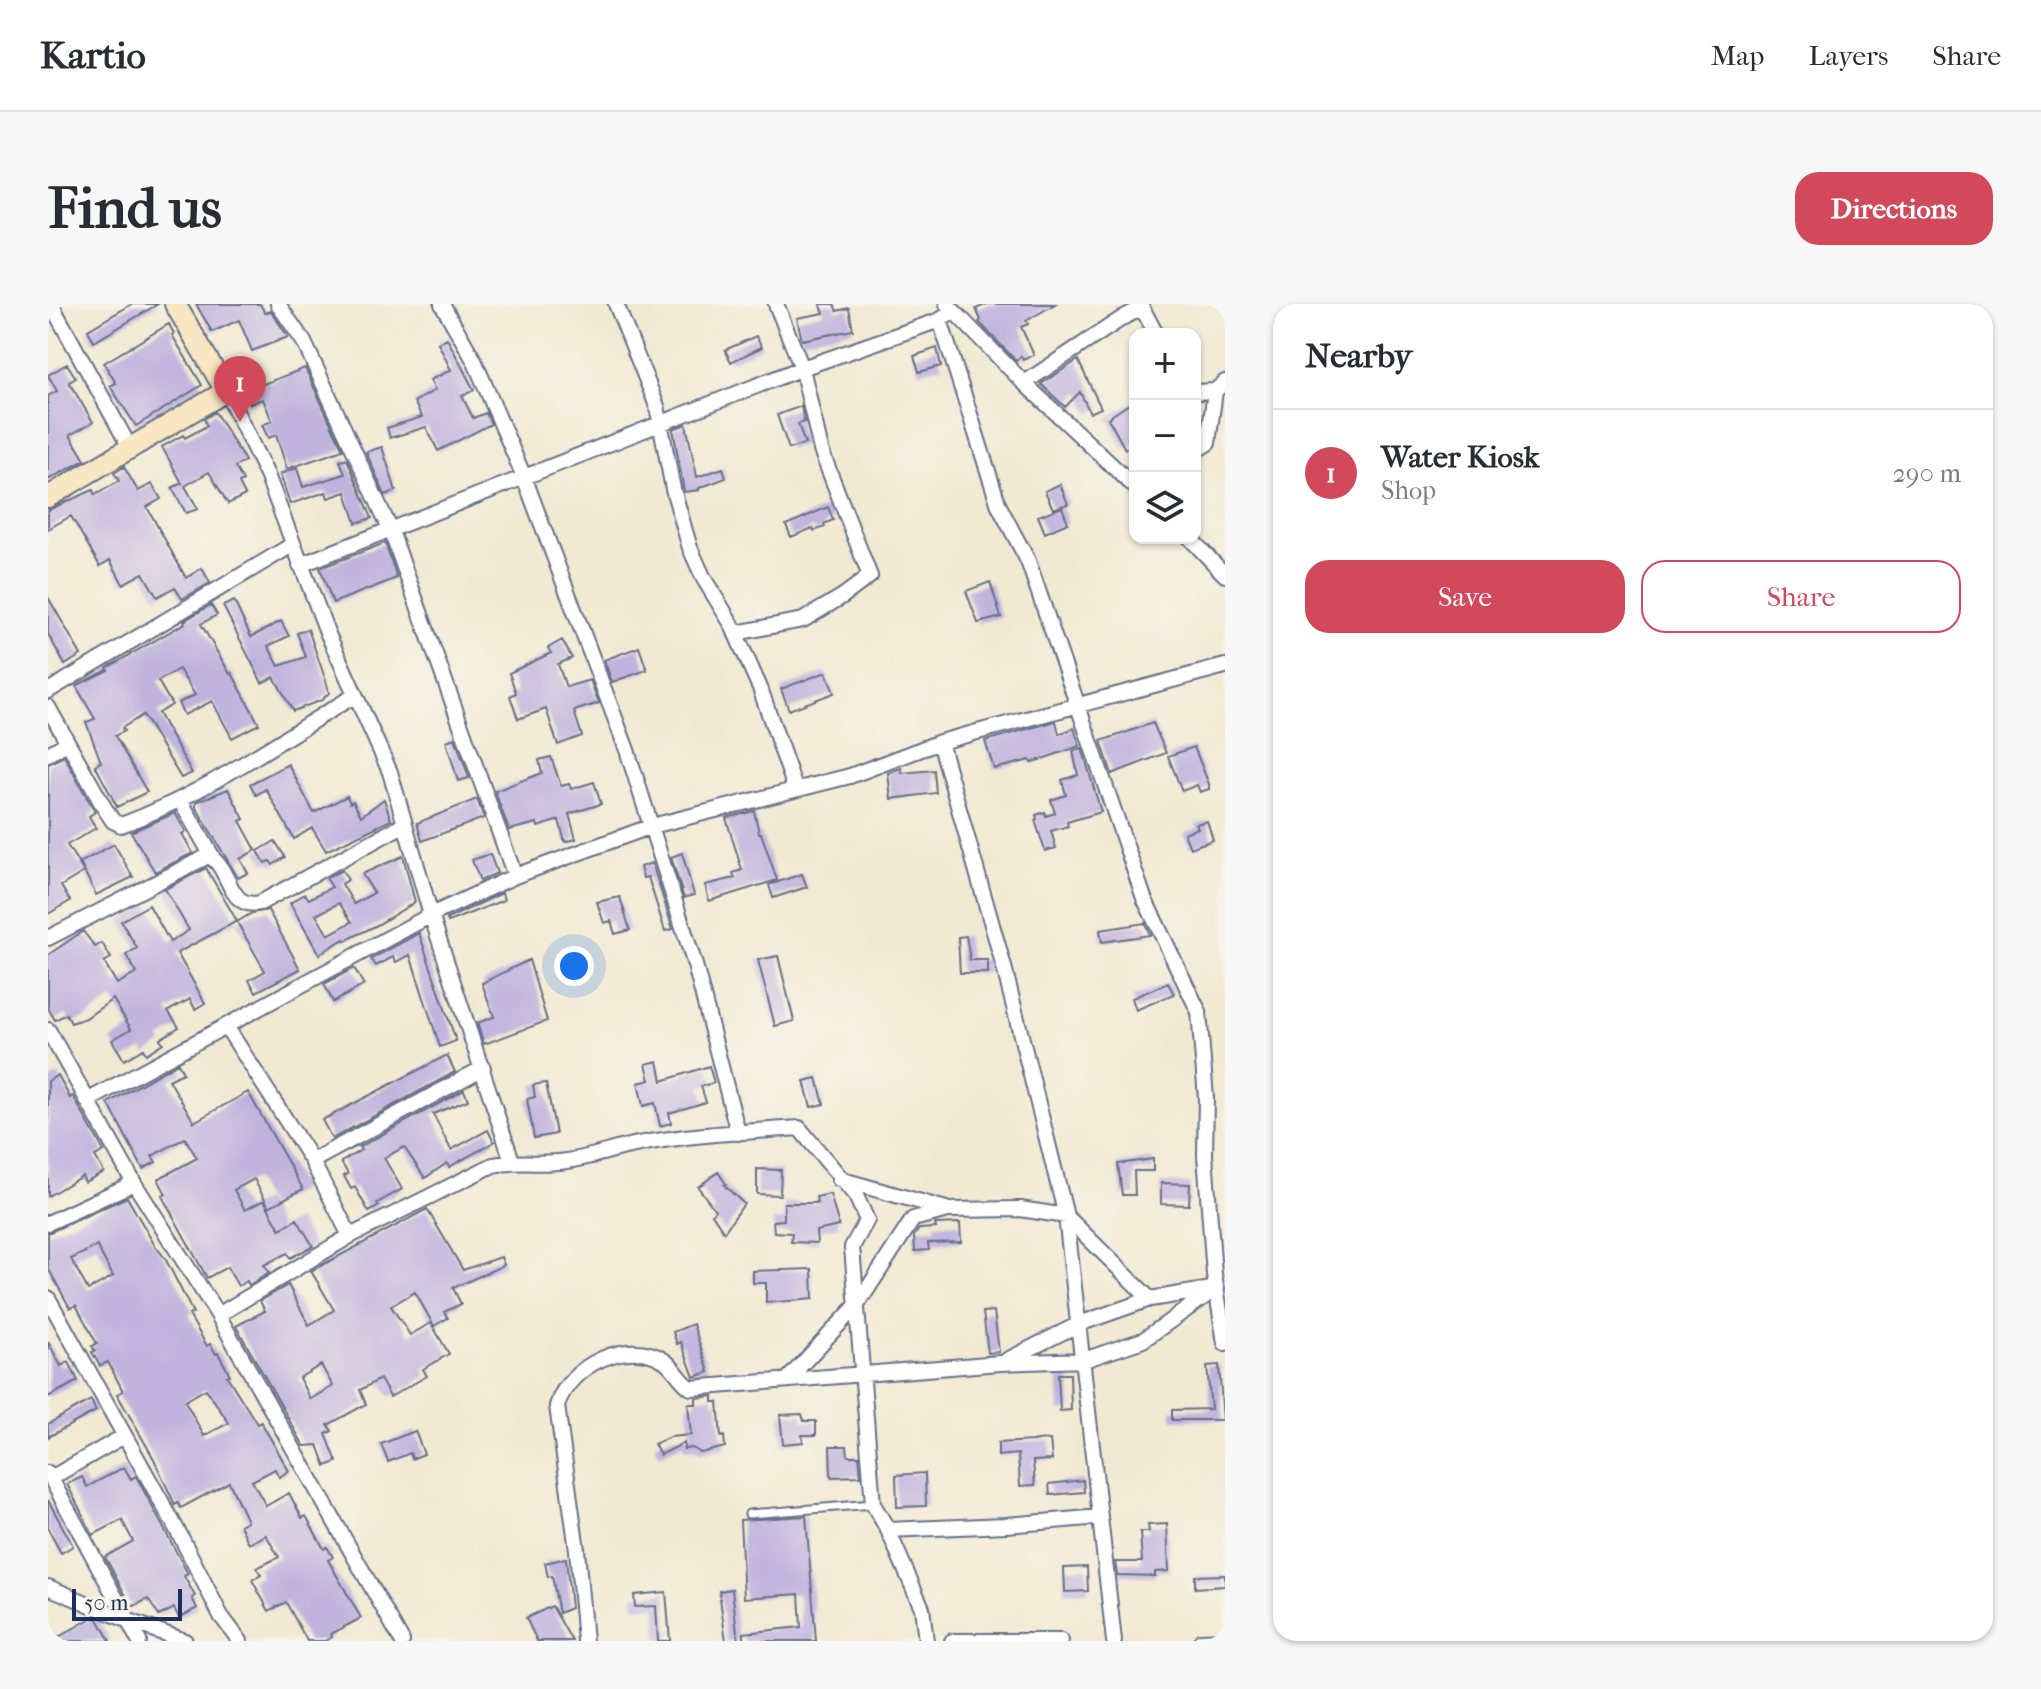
<!DOCTYPE html>
<meta charset="utf-8">
<style>
:root{--surface:#fff;--page:#f7f7f7;--text:#2b2b33;--muted:#7c7c81;--line:#e1e1e2;--accent:#d1495b}
body{margin:0;font-family:"IM FELL French Canon",serif;background:var(--page);color:var(--text)}
.controls{position:absolute;right:24px;top:24px;display:grid;overflow:hidden;border-radius:16px;box-shadow:0 2px 6px #0004}
.controls button{width:72px;height:72px;display:grid;place-items:center;padding:0;border:0;border-bottom:2px solid var(--line);background:var(--surface);color:var(--text);font:40px sans-serif}
.scale{position:absolute;left:24px;bottom:20px;width:110px;box-sizing:border-box;padding-left:8px;border:4px solid #1b2f5e;border-top:0;font-size:22px;line-height:28px;white-space:nowrap;color:#1b2f5e;-webkit-text-stroke:6px #f7f3e8;paint-order:stroke}
.you{position:absolute;left:526px;top:662px;width:28px;height:28px;margin:-20px;border:6px solid #fff;border-radius:50%;background:#1a73e8;box-shadow:0 0 0 12px #1a73e833}
.badge{display:grid;place-items:center;width:52px;height:52px;border-radius:50%;background:var(--accent);color:#fff;font-size:26px;font-weight:700}
.pin{position:absolute;translate:-50% -66px;filter:drop-shadow(0 2px 4px #0008)}
.pin::after{content:'';position:absolute;top:42px;width:28px;height:24px;background:inherit;clip-path:polygon(0 0,100% 0,50% 100%)}
.list{margin:0;padding:0;list-style:none}
h2{display:flex;justify-content:space-between;align-items:center;height:104px;margin:0;padding:0 32px;font-size:34px}
h2 small{font-size:26px;font-weight:400;color:var(--muted)}
.list li{display:grid;grid-template-columns:52px 1fr auto;gap:24px;align-items:center;box-sizing:border-box;height:128px;padding:0 32px;border-top:2px solid var(--line)}
.list b{display:block;font-size:30px;white-space:nowrap}
.list p{margin:0;font-size:26px;white-space:nowrap;color:var(--muted)}
.list em{font-size:26px;font-style:normal;color:var(--muted)}
.actions{display:flex;gap:16px;padding:24px 32px}
.actions a{flex:1;padding:18px 0;border:2px solid var(--accent);border-radius:24px;text-align:center;font-size:28px;color:var(--accent)}
.actions .main{background:var(--accent);color:#fff}
.icon{flex:none;width:44px;height:44px;fill:none;stroke:currentColor;stroke-width:2;stroke-linecap:round;stroke-linejoin:round}
.map{position:relative;flex:none;width:1177px;height:1337px;overflow:hidden;border-radius:24px}
header{display:flex;align-items:center;gap:48px;box-sizing:border-box;height:112px;padding:0 40px;background:var(--surface);border-bottom:2px solid var(--line)}
header strong{font-size:38px}
nav{display:flex;gap:44px;margin-inline-start:auto;font-size:28px}
.intro{display:flex;align-items:center;justify-content:space-between;box-sizing:border-box;height:192px;padding:0 48px}
h1{margin:0;font-size:56px}
.button{padding:20px 36px;border-radius:24px;background:var(--accent);color:#fff;font-size:28px;font-weight:700}
main{display:flex;gap:48px;padding:0 48px}
aside{flex:1;background:var(--surface);border-radius:24px;box-shadow:0 2px 6px #0004}
.map>svg:first-child{display:block}
.building{fill:#c0b3de;fill-rule:evenodd}
.lines{fill:none;stroke-linecap:round;stroke-linejoin:round}
.service-casing{stroke:#667087;stroke-width:11}
.minor-casing{stroke:#667087;stroke-width:18}
.secondary-casing{stroke:#667087;stroke-width:24}
.service{stroke:#fff;stroke-width:7}
.minor{stroke:#fff;stroke-width:14}
.secondary{stroke:#f9e7c3;stroke-width:20}
</style>
<header>
<strong>Kartio</strong>
<nav><a>Map</a><a>Layers</a><a>Share</a></nav>
</header>
<div class="intro"><h1>Find us</h1><a class="button">Directions</a></div>
<main>
<div class="map">
<svg width="1177" height="1337" viewBox="0 0 1177 1337">
<rect width="100%" height="100%" fill="#f7f3e8"/>
<filter id="ink" filterUnits="userSpaceOnUse"><feTurbulence type="fractalNoise" baseFrequency=".0125" numOctaves="2"/><feDisplacementMap in="SourceGraphic" scale="16" xChannelSelector="R" yChannelSelector="G"/><feConvolveMatrix kernelMatrix="1 2 1 2 8 2 1 2 1" color-interpolation-filters="sRGB"/></filter>
<filter id="wash" filterUnits="userSpaceOnUse"><feTurbulence type="fractalNoise" baseFrequency=".006" numOctaves="4" result="noise"/><feDisplacementMap in="SourceGraphic" scale="32" xChannelSelector="R" yChannelSelector="G"/><feGaussianBlur stdDeviation="1.8" result="paint"/><feColorMatrix in="noise" values="0 0 0 0 0 0 0 0 0 0 0 0 0 0 0 0 0 1.4 0 .05"/><feComposite in="paint" operator="in"/></filter>
<g filter="url(#wash)">
<rect width="100%" height="100%" fill="#f1e9d2"/>
<g id="blocks">
<path class="building" d="M 84,0 L 110,0 L 46,38 L 40,26 Z
M 148,0 L 212,0 L 217,9 L 223,7 L 240,33 L 204,47 L 191,16 L 164,28 Z
M 772,0 L 786,0 L 789,7 L 801,4 L 805,26 L 754,36 L 749,14 L 776,9 Z
M 939,0 L 1007,0 L 978,17 L 980,20 L 973,23 L 986,51 L 975,56 L 973,52 L 968,57 L 931,18 L 933,16 L 928,5 Z
M 121,20 L 126,30 L 124,31 L 154,81 L 88,122 L 62,82 L 68,79 L 56,59 Z
M 708,32 L 714,43 L 683,58 L 677,46 Z
M 399,34 L 426,86 L 414,92 L 425,114 L 438,109 L 443,120 L 390,147 L 378,123 L 342,134 L 339,124 L 374,113 L 366,98 L 387,86 L 382,76 L 403,66 L 390,39 Z
M 889,44 L 893,62 L 871,68 L 866,52 Z
M 1030,56 L 1053,104 L 1042,109 L 1032,88 L 1017,103 L 993,80 Z
M 19,60 L 28,74 L 21,78 L 45,118 L 22,131 L 37,156 L 0,176 L 0,92 L 9,87 L 0,71 Z
M 257,64 L 295,146 L 239,165 L 228,131 L 220,134 L 214,121 L 224,117 L 215,95 L 202,100 L 197,87 Z
M 1087,96 L 1087,139 L 1077,145 L 1060,114 Z
M 753,102 L 756,118 L 750,120 L 757,140 L 741,145 L 729,111 Z
M 167,108 L 197,157 L 187,163 L 195,177 L 191,179 L 197,191 L 180,200 L 161,168 L 137,182 L 150,205 L 138,209 L 124,184 L 134,179 L 114,143 L 135,131 L 137,134 L 159,122 L 156,115 Z
M 638,120 L 649,173 L 675,164 L 678,174 L 651,184 L 651,186 L 636,188 L 625,125 Z
M 334,143 L 348,187 L 337,191 L 318,148 Z
M 299,155 L 324,214 L 308,219 L 298,188 L 280,194 L 278,188 L 242,200 L 232,170 L 249,164 L 255,183 L 297,170 L 292,157 Z
M 76,163 L 90,187 L 104,180 L 113,195 L 99,203 L 138,274 L 154,264 L 162,279 L 134,295 L 127,283 L 109,293 L 95,269 L 75,280 L 62,256 L 52,262 L 23,212 L 0,225 L 0,206 L 45,186 L 47,191 L 71,177 L 66,169 Z
M 1012,180 L 1020,200 L 1005,205 L 997,187 Z
M 780,203 L 785,216 L 776,220 L 777,223 L 766,227 L 765,224 L 743,233 L 738,221 Z
M 1014,203 L 1020,219 L 997,229 L 990,212 Z
M 337,239 L 349,274 L 285,299 L 272,264 Z
M 942,278 L 953,313 L 930,319 L 918,287 Z
M 0,293 L 33,351 L 17,361 L 0,330 Z
M 186,297 L 203,333 L 233,317 L 241,332 L 220,342 L 231,362 L 258,353 L 249,329 L 260,325 L 279,380 L 281,389 L 274,396 L 245,407 L 226,373 L 214,379 L 175,302 Z
M 163,301 L 169,311 L 153,320 L 182,370 L 184,369 L 211,420 L 184,434 L 164,397 L 136,411 L 130,399 L 147,391 L 131,365 L 110,377 L 124,401 L 110,409 L 144,469 L 133,474 L 95,411 L 74,424 L 76,427 L 67,432 L 99,488 L 69,503 L 47,461 L 53,458 L 38,418 L 47,415 L 28,382 L 60,366 L 59,364 L 137,319 L 136,317 Z
M 514,336 L 524,354 L 510,360 L 518,383 L 542,376 L 551,399 L 526,407 L 534,432 L 510,441 L 498,405 L 470,415 L 462,392 L 468,389 L 461,369 L 503,349 L 500,344 Z
M 591,343 L 599,366 L 564,378 L 556,356 Z
M 778,368 L 786,389 L 741,406 L 733,385 Z
M 1008,417 L 1011,430 L 1026,424 L 1032,442 L 983,459 L 982,456 L 946,465 L 937,437 Z
M 1105,419 L 1118,449 L 1064,470 L 1053,437 Z
M 407,434 L 421,474 L 410,477 L 398,437 Z
M 1146,443 L 1161,480 L 1161,485 L 1152,488 L 1149,481 L 1134,487 L 1120,452 Z
M 1034,444 L 1053,508 L 1019,518 L 1020,522 L 1003,527 L 1008,544 L 997,547 L 987,516 L 989,515 L 988,511 L 997,508 L 998,512 L 1007,509 L 1003,496 L 1018,491 L 1014,476 L 1030,471 L 1025,447 Z
M 16,452 L 47,508 L 41,512 L 48,524 L 19,541 L 36,568 L 13,582 L 22,597 L 0,610 L 0,460 Z
M 503,453 L 513,482 L 521,480 L 523,485 L 546,478 L 553,500 L 521,510 L 528,535 L 517,538 L 511,516 L 490,523 L 489,519 L 461,526 L 447,487 L 494,469 L 491,456 Z
M 240,460 L 266,509 L 299,492 L 302,499 L 305,497 L 313,512 L 336,495 L 343,516 L 278,547 L 264,524 L 246,535 L 218,485 L 208,491 L 202,480 Z
M 853,464 L 854,469 L 886,466 L 888,489 L 843,495 L 840,469 Z
M 180,485 L 196,515 L 192,517 L 208,546 L 192,555 L 200,569 L 190,574 L 148,503 L 148,498 Z
M 429,495 L 436,514 L 374,537 L 369,519 Z
M 706,507 L 711,529 L 713,529 L 729,576 L 661,597 L 657,581 L 687,574 L 685,569 L 694,566 L 678,514 Z
M 127,509 L 138,528 L 134,530 L 145,549 L 107,568 L 83,528 Z
M 1159,517 L 1165,536 L 1142,544 L 1136,529 L 1150,524 L 1148,520 Z
M 227,537 L 237,553 L 225,561 L 222,557 L 217,559 L 210,547 Z
M 66,540 L 85,573 L 48,591 L 32,559 Z
M 634,549 L 646,591 L 636,594 L 623,553 Z
M 442,550 L 449,569 L 432,577 L 424,556 Z
M 355,552 L 367,598 L 329,621 L 297,637 L 296,635 L 271,650 L 242,599 L 257,590 L 261,595 L 284,583 L 278,574 L 294,566 L 300,576 L 294,580 L 306,600 L 326,589 L 314,570 ZM 291,599 L 304,618 L 280,631 L 268,611 Z
M 604,559 L 625,625 L 617,627 L 600,573 L 595,574 L 592,563 Z
M 158,564 L 189,617 L 129,649 L 157,699 L 147,705 L 142,695 L 120,707 L 131,723 L 112,735 L 115,739 L 98,750 L 95,745 L 76,756 L 64,736 L 83,725 L 65,695 L 38,714 L 23,719 L 18,710 L 7,716 L 0,704 L 0,651 L 35,627 L 47,643 L 54,639 L 63,654 L 56,658 L 69,680 L 89,669 L 78,651 L 89,644 L 73,617 L 101,601 L 122,638 L 141,626 L 117,585 Z
M 754,570 L 759,583 L 725,594 L 721,581 Z
M 454,589 L 456,596 L 400,618 L 399,615 Z
M 572,593 L 582,626 L 567,630 L 563,617 L 556,619 L 549,598 Z
M 220,606 L 252,665 L 208,688 L 201,676 L 217,667 L 189,618 L 204,609 Z
M 1097,619 L 1102,631 L 1054,638 L 1052,626 Z
M 371,629 L 408,737 L 392,743 L 362,651 L 348,658 L 345,653 L 328,662 L 323,655 Z
M 918,632 L 922,656 L 940,656 L 940,669 L 912,669 L 910,633 Z
M 730,652 L 746,717 L 727,722 L 710,656 Z
M 481,656 L 499,717 L 436,740 L 429,719 L 446,713 L 434,679 Z
M 306,664 L 316,681 L 285,698 L 276,680 Z
M 1120,679 L 1126,690 L 1088,706 L 1084,694 Z
M 399,751 L 407,768 L 284,835 L 274,816 Z
M 610,757 L 614,777 L 661,762 L 666,779 L 653,782 L 658,798 L 621,809 L 623,819 L 612,822 L 607,799 L 595,802 L 590,779 L 602,776 L 598,760 Z
M 130,759 L 135,769 L 121,776 L 146,818 L 200,788 L 255,885 L 221,903 L 206,875 L 186,886 L 197,906 L 216,896 L 232,925 L 249,915 L 265,942 L 242,954 L 239,949 L 216,961 L 221,969 L 201,981 L 199,977 L 190,982 L 179,963 L 159,974 L 114,892 L 118,890 L 110,875 L 149,854 L 137,834 L 104,852 L 108,858 L 95,865 L 60,799 Z
M 10,771 L 22,794 L 25,792 L 56,847 L 47,852 L 56,868 L 37,878 L 34,872 L 0,892 L 0,777 Z
M 769,774 L 776,800 L 763,803 L 756,777 Z
M 498,779 L 508,830 L 486,834 L 479,795 L 487,793 L 485,781 Z
M 416,786 L 420,796 L 385,810 L 403,846 L 440,826 L 446,838 L 401,863 L 399,859 L 377,874 L 356,843 L 336,854 L 354,885 L 329,899 L 331,902 L 321,908 L 307,883 L 303,885 L 296,872 L 300,870 L 293,858 L 313,846 L 311,843 Z
M 1105,855 L 1105,867 L 1086,867 L 1087,891 L 1074,891 L 1070,860 Z
M 709,865 L 733,866 L 732,891 L 709,890 Z
M 670,868 L 678,880 L 676,881 L 696,900 L 676,928 L 664,910 L 667,906 L 650,883 Z
M 1113,879 L 1142,880 L 1141,901 L 1113,900 Z
M 782,890 L 791,922 L 768,927 L 769,939 L 743,938 L 744,929 L 726,928 L 725,917 L 736,916 L 736,899 L 769,899 L 768,893 Z
M 79,893 L 107,942 L 117,954 L 145,1009 L 141,1011 L 159,1042 L 162,1040 L 168,1050 L 170,1049 L 182,1071 L 179,1072 L 209,1120 L 213,1118 L 241,1167 L 231,1173 L 227,1165 L 204,1177 L 218,1202 L 241,1189 L 254,1214 L 258,1212 L 276,1245 L 279,1243 L 285,1253 L 280,1256 L 313,1314 L 283,1330 L 284,1333 L 277,1337 L 259,1337 L 238,1298 L 221,1307 L 204,1276 L 213,1271 L 209,1264 L 231,1253 L 218,1231 L 201,1240 L 192,1221 L 199,1217 L 181,1178 L 133,1204 L 130,1199 L 127,1201 L 106,1155 L 69,1090 L 75,1087 L 60,1058 L 52,1062 L 44,1048 L 47,1047 L 44,1042 L 49,1040 L 36,1016 L 28,1001 L 22,1004 L 0,964 L 0,929 ZM 49,942 L 65,972 L 40,986 L 23,955 ZM 158,1085 L 181,1119 L 156,1132 L 137,1097 Z
M 379,905 L 415,966 L 453,953 L 456,961 L 405,984 L 413,1000 L 396,1008 L 400,1014 L 386,1022 L 367,988 L 343,1002 L 362,1031 L 383,1019 L 401,1050 L 375,1065 L 379,1072 L 342,1093 L 332,1075 L 312,1086 L 318,1100 L 280,1121 L 284,1127 L 278,1130 L 289,1158 L 278,1162 L 270,1141 L 256,1142 L 188,1022 L 217,1007 L 212,997 L 240,981 L 261,1021 L 286,1006 L 263,967 ZM 273,1061 L 285,1082 L 262,1095 L 251,1074 Z
M 912,919 L 913,938 L 880,939 L 881,946 L 867,947 L 866,932 L 871,925 L 888,924 L 887,920 Z
M 764,965 L 765,995 L 718,999 L 718,979 L 705,979 L 705,967 Z
M 946,1007 L 951,1048 L 940,1049 L 935,1008 Z
M 645,1020 L 661,1068 L 646,1073 L 633,1038 L 629,1040 L 625,1028 Z
M 0,1038 L 13,1062 L 21,1058 L 30,1077 L 0,1093 Z
M 1171,1061 L 1175,1116 L 1124,1116 L 1124,1106 L 1163,1105 L 1159,1062 Z
M 1010,1070 L 1022,1070 L 1023,1106 L 1012,1107 Z
M 665,1092 L 665,1098 L 670,1098 L 673,1133 L 676,1132 L 677,1143 L 653,1149 L 644,1144 L 636,1145 L 636,1139 L 612,1151 L 606,1140 L 622,1133 L 643,1131 L 640,1100 L 648,1100 L 648,1094 Z
M 43,1096 L 48,1107 L 0,1133 L 0,1120 Z
M 754,1110 L 756,1117 L 768,1117 L 768,1131 L 754,1131 L 755,1138 L 735,1140 L 732,1111 Z
M 367,1127 L 376,1150 L 364,1155 L 362,1149 L 340,1158 L 333,1140 Z
M 1002,1136 L 1004,1156 L 985,1157 L 987,1181 L 972,1182 L 970,1150 L 950,1152 L 950,1139 Z
M 782,1142 L 799,1142 L 800,1152 L 811,1152 L 813,1172 L 783,1173 Z
M 76,1163 L 83,1175 L 88,1172 L 140,1270 L 136,1272 L 147,1292 L 144,1294 L 149,1304 L 131,1314 L 126,1304 L 111,1312 L 100,1295 L 84,1303 L 57,1253 L 85,1237 L 74,1216 L 45,1231 L 19,1180 L 34,1173 L 39,1183 Z
M 877,1169 L 878,1202 L 849,1203 L 848,1171 Z
M 1035,1176 L 1036,1188 L 1002,1191 L 1001,1180 Z
M 0,1196 L 25,1242 L 13,1249 L 0,1225 Z
M 758,1212 L 768,1337 L 696,1337 L 696,1329 L 753,1323 L 751,1290 L 696,1294 L 692,1216 Z
M 1119,1220 L 1121,1267 L 1107,1268 L 1107,1272 L 1069,1271 L 1067,1258 L 1094,1258 L 1092,1228 L 1101,1228 L 1100,1221 Z
M 518,1254 L 523,1304 L 511,1309 L 504,1272 L 500,1273 L 497,1259 Z
M 1039,1263 L 1040,1287 L 1017,1288 L 1016,1264 Z
M 1177,1271 L 1177,1282 L 1147,1284 L 1147,1272 Z
M 684,1285 L 690,1337 L 678,1337 L 671,1287 Z
M 618,1288 L 622,1337 L 610,1337 L 608,1302 L 587,1303 L 586,1291 Z
M 504,1302 L 524,1337 L 489,1337 L 478,1314 Z
M 45,1313 L 50,1315 L 62,1337 L 4,1337 Z"/>
</g>
</g>
<g filter="url(#ink)">
<use href="#blocks" fill-opacity="0" stroke="#667087" stroke-width="2"/>
<g class="lines">
<g class="service-casing">
<path id="service" d="M 701,1210 L 825,1200"/>
</g>
<g class="minor-casing">
<path id="minor" d="M 3,0 L 81,142
M 230,0 L 256,38 L 343,227 L 467,572
M 394,0 L 426,56 L 476,173 L 579,446 L 647,661 L 690,829
M 568,0 L 609,102 L 625,185 L 642,244 L 656,275 L 683,319 L 712,384 L 747,484
M 899,0 L 976,79 L 1087,183
M 1092,0 L 1108,30
M 892,16 L 951,202 L 980,257 L 1096,594 L 1151,708 L 1158,794 L 1157,851 L 1166,970 L 1177,1039
M 976,79 L 1076,13 L 1094,4
M 178,87 L 219,171 L 279,328 L 342,468 L 383,611 L 464,857
M 1147,88 L 1167,87 L 1177,78
M 1147,147 L 1160,139 L 1167,87
M 1142,234 L 1177,271
M 252,261 L 754,64 L 892,16 L 905,8
M 688,329 L 755,316 L 795,292 L 822,272 L 773,146 L 754,64 L 728,0
M 0,387 L 244,241
M 0,403 L 57,505 L 65,517 L 73,521 C 155,491 230,437 306,392
M 892,438 L 956,663 L 1018,912 L 1066,1337
M 0,450 L 19,439
M 132,496 L 164,552
M 0,634 L 160,552 C 183,561 178,606 212,599 L 357,520
M 178,722 L 264,857 L 302,932
M 0,726 L 86,879 L 170,1011 L 354,1337
M 39,797 L 383,611 L 467,572 L 604,522 L 802,472 L 892,438 L 1177,362
M 264,857 L 435,764
M 791,875 L 898,905
M 0,919 L 86,879
M 0,994 L 133,1233 L 173,1312 L 192,1337
M 170,1011 L 302,932 L 445,861 C 470,856 494,861 519,857 C 543,854 567,844 591,840 C 644,830 698,828 751,824 L 808,892 L 819,916 L 804,943 L 825,1200 L 840,1226 L 958,1221 L 1052,1213
M 959,1056 L 1031,1020 L 1102,995 L 1164,985
M 741,1074 L 809,1001 L 865,915 L 900,906 L 972,905 L 1018,912 L 1102,995
M 0,1169 L 91,1337
M 3,1174 L 76,1132
M 840,1226 L 874,1304 L 878,1337
M 0,1283 L 79,1316 L 137,1337
M 537,1337 L 529,1246 L 509,1102 C 520,1062 580,1032 617,1057 C 627,1064 632,1077 643,1084 L 952,1059 L 1036,1056 L 1095,1036 L 1169,984
M 904,1337 L 1013,1337
M 1153,1337 L 1177,1336"/>
</g>
<g class="secondary-casing">
<path id="secondary" d="M 0,193 L 178,87 L 127,0"/>
</g>
<use href="#service" class="service"/>
<use href="#minor" class="minor"/>
<use href="#secondary" class="secondary"/>
</g>
</g>
</svg>
<div class="controls">
<button>+</button>
<button>−</button>
<button><svg class="icon" aria-label="layers" viewBox="0 0 24 24"><path d="M12 4l9 5-9 5-9-5zM3 14l9 5 9-5"/></svg></button>
</div>
<div class="scale">50 m</div>
<div class="you"></div>
<div class="pin badge" style="left:192px;top:118px">1</div>
</div>
<aside>
<h2>Nearby<small></small></h2>
<ul class="list">
<li><span class="badge">1</span><div><b>Water Kiosk</b><p>Shop</p></div><em>290 m</em></li>
</ul>
<div class="actions"><a class="main">Save</a><a>Share</a></div>
</aside>
</main>
